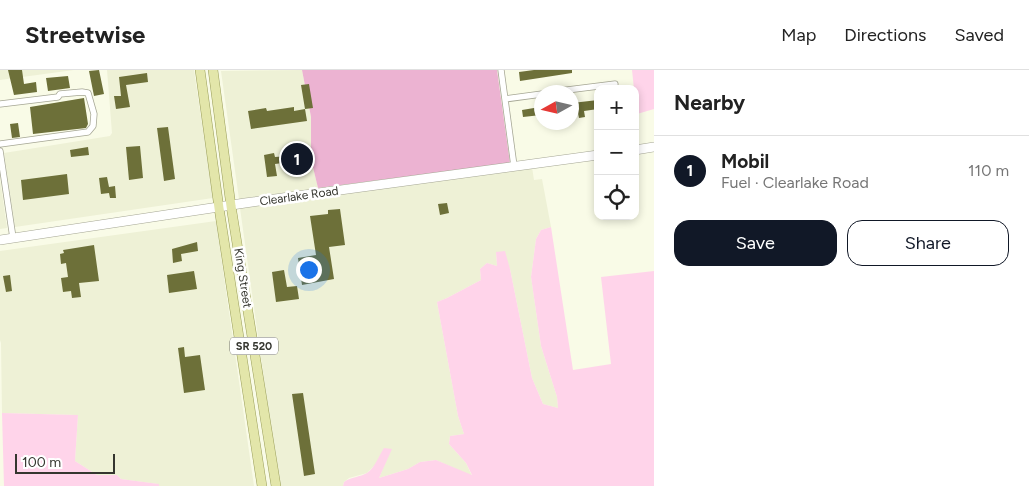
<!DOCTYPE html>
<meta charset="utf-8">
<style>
:root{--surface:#fff;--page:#f6f6f6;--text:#222;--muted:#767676;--line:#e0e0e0;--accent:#111827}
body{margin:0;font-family:Figtree,sans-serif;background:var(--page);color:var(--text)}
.controls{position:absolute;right:15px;top:15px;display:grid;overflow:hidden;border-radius:10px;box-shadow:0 2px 8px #0003}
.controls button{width:45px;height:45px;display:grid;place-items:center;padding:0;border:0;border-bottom:1px solid var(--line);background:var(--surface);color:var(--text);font:25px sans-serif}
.compass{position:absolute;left:534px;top:15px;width:45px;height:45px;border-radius:50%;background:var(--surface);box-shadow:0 2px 8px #0003;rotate:262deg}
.scale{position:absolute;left:15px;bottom:12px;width:100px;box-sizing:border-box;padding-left:5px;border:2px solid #35362f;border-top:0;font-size:14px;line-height:18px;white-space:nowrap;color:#35362f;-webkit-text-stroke:4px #fff;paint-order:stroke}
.you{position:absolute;left:308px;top:199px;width:18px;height:18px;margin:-12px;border:4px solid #fff;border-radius:50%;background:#1a73e8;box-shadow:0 0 0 8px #1a73e833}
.badge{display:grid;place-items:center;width:32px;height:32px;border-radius:50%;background:var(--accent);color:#fff;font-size:16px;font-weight:700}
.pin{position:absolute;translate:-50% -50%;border:2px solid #fff;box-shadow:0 1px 5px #0006}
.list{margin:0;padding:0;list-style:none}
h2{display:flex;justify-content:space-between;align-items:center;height:65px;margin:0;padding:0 20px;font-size:21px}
h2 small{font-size:16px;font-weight:400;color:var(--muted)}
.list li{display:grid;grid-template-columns:32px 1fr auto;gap:15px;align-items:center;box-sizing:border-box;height:70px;padding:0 20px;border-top:1px solid var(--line)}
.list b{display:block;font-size:19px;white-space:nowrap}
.list p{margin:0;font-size:16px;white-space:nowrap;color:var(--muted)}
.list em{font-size:16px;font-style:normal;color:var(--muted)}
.actions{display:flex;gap:10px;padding:15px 20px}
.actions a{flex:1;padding:11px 0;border:1px solid var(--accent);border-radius:15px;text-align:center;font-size:18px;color:var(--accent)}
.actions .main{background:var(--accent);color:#fff}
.icon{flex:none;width:28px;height:28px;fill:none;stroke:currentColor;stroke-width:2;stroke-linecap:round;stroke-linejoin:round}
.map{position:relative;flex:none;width:654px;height:416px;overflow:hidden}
header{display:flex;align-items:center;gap:30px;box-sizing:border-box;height:70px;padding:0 25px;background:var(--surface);border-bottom:1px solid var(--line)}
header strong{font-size:24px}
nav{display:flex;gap:28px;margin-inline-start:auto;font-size:18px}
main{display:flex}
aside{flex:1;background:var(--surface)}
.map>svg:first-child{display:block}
.built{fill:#eef1d6}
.green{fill:#ffd4ea}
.forest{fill:#ecb3d2}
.building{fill:#6d7039}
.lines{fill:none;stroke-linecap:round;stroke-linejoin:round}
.street-casing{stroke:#a5a694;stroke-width:7}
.secondary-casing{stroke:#a5a694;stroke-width:10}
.primary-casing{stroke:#9a9e5b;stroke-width:10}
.street{stroke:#fff;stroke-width:5.5}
.secondary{stroke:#fff;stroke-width:9}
.primary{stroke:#e3e6aa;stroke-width:9}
.labels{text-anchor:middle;stroke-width:5;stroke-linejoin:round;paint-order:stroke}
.shield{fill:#fff;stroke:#72726d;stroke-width:1}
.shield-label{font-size:11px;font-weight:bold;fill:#35362f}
.street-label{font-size:12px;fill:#35362f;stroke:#fff}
</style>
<header>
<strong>Streetwise</strong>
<nav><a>Map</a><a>Directions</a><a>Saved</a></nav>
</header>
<main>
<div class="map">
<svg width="654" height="416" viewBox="0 0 654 416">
<rect width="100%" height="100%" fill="#f9fbe7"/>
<path class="built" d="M 0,0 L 74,0 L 0,10 Z
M 107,0 L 194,0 L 213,128 L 15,157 L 4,83 L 110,66 L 112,63 Z
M 302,0 L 311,47 L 311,89 L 318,118 L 239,129 L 221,1 Z
M 532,97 L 534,110 L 542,109 L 551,157 L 541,160 L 536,169 L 531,207 L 541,276 L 557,327 L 558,338 L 543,334 L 532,308 L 510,199 L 496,182 L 497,196 L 487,193 L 480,199 L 481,210 L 447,228 L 437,232 L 458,346 L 464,364 L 450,366 L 449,374 L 466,393 L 472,406 L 436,390 L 420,392 L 408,399 L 379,408 L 391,379 L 367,403 L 349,408 L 344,412 L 343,416 L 279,416 L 240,138 Z
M 0,109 L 7,158 L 0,159 Z
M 216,151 L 254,416 L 159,416 L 158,414 L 121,409 L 117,405 L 97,405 L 75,391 L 78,345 L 2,343 L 1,273 L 0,270 L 0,181 Z"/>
<path class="green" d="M 632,0 L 654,0 L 654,39 L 637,44 L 635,19 L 634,19 Z
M 551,157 L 573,300 L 611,294 L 601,207 L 654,201 L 654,416 L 343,416 L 344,412 C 351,407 360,407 367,403 C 375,398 379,385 384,378 L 392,379 L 379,408 L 408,399 L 420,392 L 436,390 L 472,405 L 466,393 L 449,374 L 450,366 L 464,364 L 458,346 L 437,232 L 447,228 L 481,210 L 480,199 L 487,193 L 497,196 L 496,182 L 505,181 L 510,199 L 532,308 L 543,334 L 558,338 L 557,327 L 541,276 L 531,207 L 536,169 L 541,160 Z
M 2,343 L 78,345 L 75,391 L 97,405 L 117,405 L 121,409 L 159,414 L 159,416 L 4,416 Z"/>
<path class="forest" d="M 302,0 L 497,0 L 510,93 L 318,118 L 311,89 L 311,47 Z"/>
<path class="building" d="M 8,0 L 22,0 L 24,14 L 36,12 L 37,22 L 14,25 Z
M 99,0 L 104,24 L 94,26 L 89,1 Z
M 534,0 L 572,0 L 572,3 L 520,11 L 519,2 Z
M 147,3 L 148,12 L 126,15 L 130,37 L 116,39 L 114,26 L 121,26 L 119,7 Z
M 68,6 L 70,18 L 48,21 L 46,8 Z
M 309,14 L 313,38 L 305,39 L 301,15 Z
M 84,28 L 88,54 L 86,58 L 33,64 L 30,37 Z
M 598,30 L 598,39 L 584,41 L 585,47 L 579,48 L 578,43 L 573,44 L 572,33 Z
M 294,37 L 294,41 L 305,39 L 307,51 L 251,59 L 248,41 L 266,38 L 267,41 Z
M 540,37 L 541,45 L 523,47 L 522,40 Z
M 18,53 L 20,67 L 12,68 L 10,54 Z
M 168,57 L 175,109 L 164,111 L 157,58 Z
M 302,75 L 306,104 L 291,106 L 290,92 L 275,94 L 277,106 L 267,107 L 264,85 L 274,83 L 275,87 L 289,86 L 288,77 Z
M 140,76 L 143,108 L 129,110 L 126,77 Z
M 88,77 L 89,85 L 71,87 L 70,80 Z
M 67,104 L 69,124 L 23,130 L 21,110 Z
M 107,107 L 109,117 L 115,116 L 116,128 L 110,128 L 109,123 L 101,124 L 99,108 Z
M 447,133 L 449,143 L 440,145 L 438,134 Z
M 340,139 L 345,175 L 329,177 L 334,209 L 302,215 L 298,188 L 316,185 L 310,146 L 328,144 L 328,140 Z
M 197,172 L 198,181 L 181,184 L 182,191 L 173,193 L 172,179 Z
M 94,175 L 99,211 L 79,213 L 81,227 L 72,228 L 71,221 L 63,222 L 61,208 L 68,207 L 66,193 L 61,194 L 60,184 L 64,183 L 63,180 Z
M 284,200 L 287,217 L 297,216 L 299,229 L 276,232 L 272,202 Z
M 194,201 L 197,219 L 169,223 L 167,205 Z
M 10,205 L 12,221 L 6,222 L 3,206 Z
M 184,277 L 185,287 L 200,285 L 205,320 L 184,323 L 178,278 Z
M 303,323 L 315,404 L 304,406 L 292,324 Z"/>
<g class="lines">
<g class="street-casing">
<path id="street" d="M 501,0 L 514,96
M 551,22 L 615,14
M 505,29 L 542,24
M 0,34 L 58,27 L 60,24 L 82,22 L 88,23 L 94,44 L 93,56 L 88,62 L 0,74
M 0,81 L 13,168"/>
</g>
<g class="secondary-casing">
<path id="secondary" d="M 635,80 L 654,77
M 0,170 L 245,133 L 598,85"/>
</g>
<g class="primary-casing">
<path id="primary" d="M 200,0 L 219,138 L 262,416
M 213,0 L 231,136 L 276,416"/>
</g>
<use href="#street" class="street"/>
<use href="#secondary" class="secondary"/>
<use href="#primary" class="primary"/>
</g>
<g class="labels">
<rect class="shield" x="230" y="267.5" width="48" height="17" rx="4"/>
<g class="shield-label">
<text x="254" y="280">SR 520</text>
</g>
<g class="street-label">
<text transform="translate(299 126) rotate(-8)" y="4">Clearlake Road</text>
<text transform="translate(243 208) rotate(81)" y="4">King Street</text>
</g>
</g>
</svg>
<div class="controls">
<button>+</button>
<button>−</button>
<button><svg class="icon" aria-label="locate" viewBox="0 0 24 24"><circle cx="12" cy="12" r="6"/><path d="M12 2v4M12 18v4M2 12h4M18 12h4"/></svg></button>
</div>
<svg class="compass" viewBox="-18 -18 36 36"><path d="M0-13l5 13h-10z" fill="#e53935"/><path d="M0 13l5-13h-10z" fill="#767676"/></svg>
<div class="scale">100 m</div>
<div class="you"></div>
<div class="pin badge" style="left:297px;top:89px">1</div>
</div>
<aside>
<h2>Nearby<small></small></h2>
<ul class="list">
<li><span class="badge">1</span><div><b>Mobil</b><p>Fuel · Clearlake Road</p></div><em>110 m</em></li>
</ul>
<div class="actions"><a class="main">Save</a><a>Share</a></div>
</aside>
</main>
